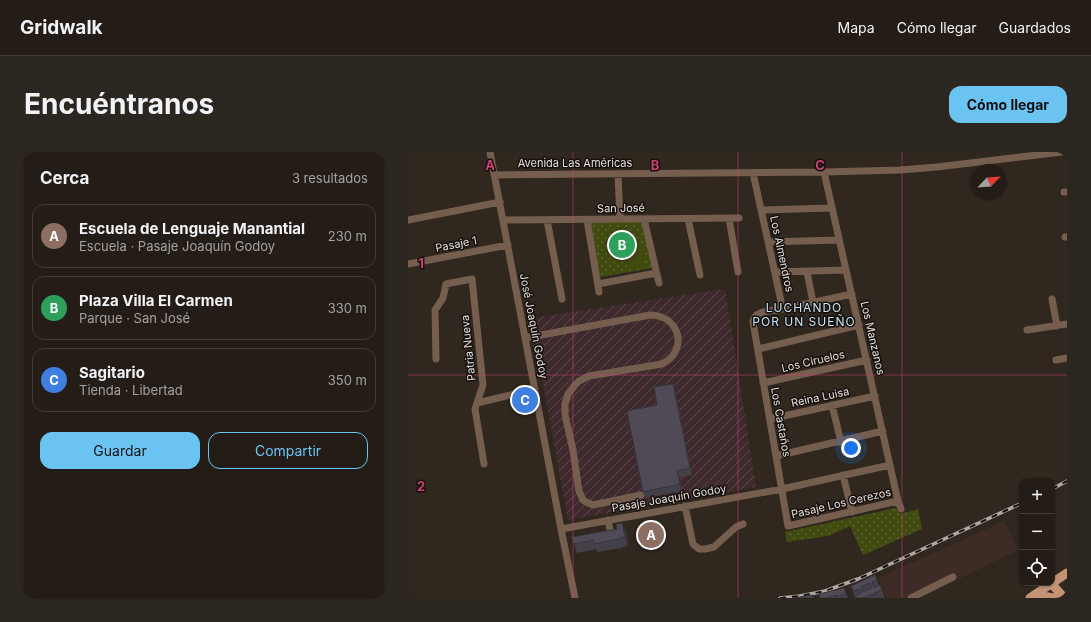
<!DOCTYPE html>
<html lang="es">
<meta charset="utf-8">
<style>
:root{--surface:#241d17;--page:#2c2620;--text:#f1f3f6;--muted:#a3a2a1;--line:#413b36;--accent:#6ac3f1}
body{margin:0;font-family:Inter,sans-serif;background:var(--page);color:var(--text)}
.controls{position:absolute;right:12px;bottom:12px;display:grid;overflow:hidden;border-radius:8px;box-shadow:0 1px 3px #0004}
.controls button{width:36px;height:36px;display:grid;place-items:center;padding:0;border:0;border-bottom:1px solid var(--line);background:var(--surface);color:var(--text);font:20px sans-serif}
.compass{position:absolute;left:563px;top:12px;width:36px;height:36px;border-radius:50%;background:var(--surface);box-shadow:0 1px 3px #0004;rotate:65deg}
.you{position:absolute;left:443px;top:296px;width:14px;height:14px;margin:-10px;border:3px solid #fff;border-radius:50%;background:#1a73e8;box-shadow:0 0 0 6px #1a73e833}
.badge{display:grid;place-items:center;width:26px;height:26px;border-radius:50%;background:var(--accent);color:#fff;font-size:13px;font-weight:700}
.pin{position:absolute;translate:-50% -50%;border:2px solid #fff;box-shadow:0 1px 4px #0006}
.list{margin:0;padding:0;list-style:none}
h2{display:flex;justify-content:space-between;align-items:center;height:52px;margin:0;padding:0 16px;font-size:17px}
h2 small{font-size:13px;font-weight:400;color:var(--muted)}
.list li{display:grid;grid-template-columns:26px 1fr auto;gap:12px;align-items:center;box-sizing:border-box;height:64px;margin:0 8px 8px;padding:0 8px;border:1px solid var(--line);border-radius:12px}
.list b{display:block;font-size:15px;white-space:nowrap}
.list p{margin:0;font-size:13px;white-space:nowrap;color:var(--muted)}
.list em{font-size:13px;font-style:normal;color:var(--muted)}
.actions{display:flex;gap:8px;padding:12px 16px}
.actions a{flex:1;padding:9px 0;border:1px solid var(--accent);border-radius:12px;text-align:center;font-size:14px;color:var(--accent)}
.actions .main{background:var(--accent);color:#111}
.icon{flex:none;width:22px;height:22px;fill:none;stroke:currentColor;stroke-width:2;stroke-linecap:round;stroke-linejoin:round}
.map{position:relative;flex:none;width:659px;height:446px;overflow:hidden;border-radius:12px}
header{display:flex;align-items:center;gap:24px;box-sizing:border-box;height:56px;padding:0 20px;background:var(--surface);border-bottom:1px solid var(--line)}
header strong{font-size:19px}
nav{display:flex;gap:22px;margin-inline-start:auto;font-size:14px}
.intro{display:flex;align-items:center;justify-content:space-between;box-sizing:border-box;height:96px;padding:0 24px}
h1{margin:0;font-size:28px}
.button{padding:10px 18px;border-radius:12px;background:var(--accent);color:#111;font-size:14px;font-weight:700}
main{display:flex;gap:24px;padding:0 24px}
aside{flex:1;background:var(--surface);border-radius:12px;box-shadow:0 1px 3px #0004}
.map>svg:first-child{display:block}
.industrial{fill:url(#industrial-furrows)}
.education{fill:#3e2b26}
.grass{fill:url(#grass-dots)}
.pitch{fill:#414b10}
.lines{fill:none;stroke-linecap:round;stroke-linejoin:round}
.minor{stroke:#765e4f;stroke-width:7}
.major{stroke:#c49373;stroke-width:9}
.rail-casing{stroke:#afa8a3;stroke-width:3.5}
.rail{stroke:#15100d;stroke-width:2;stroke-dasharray:6;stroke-linecap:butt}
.wall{fill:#444049}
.shaded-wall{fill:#37343c}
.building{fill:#4f4a55;stroke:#37343c;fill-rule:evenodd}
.grid{fill:none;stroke:#c94074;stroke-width:1;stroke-opacity:0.55}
.labels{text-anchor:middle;stroke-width:3;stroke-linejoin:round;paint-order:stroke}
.street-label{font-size:11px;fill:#e5dfda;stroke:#15100d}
.neighbourhood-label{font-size:12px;letter-spacing:1px;fill:#c5e4f5;stroke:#15100d}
.grid-label{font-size:13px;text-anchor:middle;font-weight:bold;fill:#c94074;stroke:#15100d;stroke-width:3;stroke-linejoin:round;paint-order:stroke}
</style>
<header>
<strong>Gridwalk</strong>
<nav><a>Mapa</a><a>Cómo llegar</a><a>Guardados</a></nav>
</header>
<div class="intro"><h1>Encuéntranos</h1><a class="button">Cómo llegar</a></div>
<main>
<aside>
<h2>Cerca<small>3 resultados</small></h2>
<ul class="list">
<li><span class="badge" style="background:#8d6e63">A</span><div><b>Escuela de Lenguaje Manantial</b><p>Escuela · Pasaje Joaquín Godoy</p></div><em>230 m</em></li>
<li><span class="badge" style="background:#2e9e5b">B</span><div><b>Plaza Villa El Carmen</b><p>Parque · San José</p></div><em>330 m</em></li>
<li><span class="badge" style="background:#3f7fe0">C</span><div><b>Sagitario</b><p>Tienda · Libertad</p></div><em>350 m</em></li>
</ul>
<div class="actions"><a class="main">Guardar</a><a>Compartir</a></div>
</aside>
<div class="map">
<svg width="659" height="446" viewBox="0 0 659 446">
<defs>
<pattern id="industrial-furrows" width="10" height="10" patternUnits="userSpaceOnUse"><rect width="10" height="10" fill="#3e2a2d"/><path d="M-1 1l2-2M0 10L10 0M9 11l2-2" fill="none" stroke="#5a484b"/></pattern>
<pattern id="grass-dots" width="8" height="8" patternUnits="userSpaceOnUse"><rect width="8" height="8" fill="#414b10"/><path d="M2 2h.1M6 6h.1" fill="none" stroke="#5c6432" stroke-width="1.8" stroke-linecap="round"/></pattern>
</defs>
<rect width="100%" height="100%" fill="#30271f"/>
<path class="industrial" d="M 317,137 L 348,335 L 160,368 L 123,166 Z"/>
<path class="education" d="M 596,369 L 610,398 L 512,446 L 479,446 L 470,426 Z"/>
<path class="grass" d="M 236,69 L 245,116 L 192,125 L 182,70 Z
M 488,356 L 492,362 L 510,357 L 514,377 L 455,403 L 442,374 L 420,384 L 379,390 L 377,380 Z"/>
<path class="pitch" d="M 233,90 L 237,114 L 221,117 L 217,93 Z"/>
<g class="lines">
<path class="minor" d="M 82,0 L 153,377 L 167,446
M 416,20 L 490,349 L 493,357
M 345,21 L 373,149 L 373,153 L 370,158 C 361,159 346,159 345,170 L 380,374 L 490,349
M 210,22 L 212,67
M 86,23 L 416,20 L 492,18 L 529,15 L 654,0
M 656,40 L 659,40
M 353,58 L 424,56
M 321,66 L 330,120
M 236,67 L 251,131
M 280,67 L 292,123
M 0,68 L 92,50
M 95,68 L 331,66
M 139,68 L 154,147
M 179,68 L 191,140
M 657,85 L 659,85
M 360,90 L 431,88
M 0,112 L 100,93
M 367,120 L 438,118
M 399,120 L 405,150
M 190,132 L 248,121
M 644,147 L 649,174
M 370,158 L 444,142
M 619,178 L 659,172
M 117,186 L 242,163 C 272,163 281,199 254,212 L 181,224 L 171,229 L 167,233 L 160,242 L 157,252 L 157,263 L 165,298 L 171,339 L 175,348 L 178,350 L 185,353 L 233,343
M 350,197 L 451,173
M 28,207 L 27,158 L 35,146 L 38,132 L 64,127 L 75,233 L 67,257 L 76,312
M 648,208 L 659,206
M 355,231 L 459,208
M 69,251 L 127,237
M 424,253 L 433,290
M 362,267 L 467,244
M 368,304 L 475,279
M 435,323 L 444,360
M 277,354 L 285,392 L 291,397 L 297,397 L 306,395 L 328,375 L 335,372
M 153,377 L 374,337 L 482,313
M 199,384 L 203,383 L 200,368
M 503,446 L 545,425"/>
<path class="major" d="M 643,431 L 656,446
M 644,431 L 659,421
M 622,446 L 644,431
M 624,446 L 635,444 L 645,446"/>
<g class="rail-casing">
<path id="rail" d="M 644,337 L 659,329
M 372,446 L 392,444 L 417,439 L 450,427 L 614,351"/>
</g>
<use href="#rail" class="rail"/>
</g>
<path class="wall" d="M 265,232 L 267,238 L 284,323 L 272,325 L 274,339 L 238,346 L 235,340 L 249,253 Z
M 218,379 L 220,394 L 214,395 L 214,396 L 189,400 L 188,397 L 169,401 L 166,392 Z
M 469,428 L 471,433 L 474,438 L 477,446 L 447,446 L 443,434 Z
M 436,436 L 440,446 L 434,446 L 433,443 L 434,446 L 412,446 Z"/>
<path class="shaded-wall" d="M 265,232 L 267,238 L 284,323 L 282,316 Z
M 269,319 L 272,325 L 274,339 L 272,332 Z
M 214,371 L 218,379 L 220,394 L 217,385 Z"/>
<path class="building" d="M 265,232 L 282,316 L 269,319 L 272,332 L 235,340 L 219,259 L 249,253 L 246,235 Z
M 214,371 L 217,385 L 211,386 L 211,387 L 186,392 L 186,388 L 166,392 L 164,385 L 209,377 L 208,372 Z
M 467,423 L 469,428 L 464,430 L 466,435 L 472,433 L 474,438 L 456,446 L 449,446 L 447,444 L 453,441 L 451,437 L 445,439 L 443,434 ZM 462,431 L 464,436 L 455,440 L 453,435 Z
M 436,436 L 438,441 L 433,443 L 433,446 L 431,446 L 430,443 L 420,445 L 421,446 L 412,446 L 411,442 Z
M 405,443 L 405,446 L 385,446 Z"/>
<path class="grid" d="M 165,0 L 165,446M 330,0 L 330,446M 494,0 L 494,446M 0,223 L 659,223"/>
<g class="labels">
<g class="street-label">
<text x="167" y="15">Avenida Las Américas</text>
<text transform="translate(213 56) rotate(-1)" y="4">San José</text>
<text transform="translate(48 92) rotate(-11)" y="4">Pasaje 1</text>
<text transform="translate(374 102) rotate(78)" y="4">Los Almendros</text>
<text transform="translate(126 174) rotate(79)" y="4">José Joaquín Godoy</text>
<text transform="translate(465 186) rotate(77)" y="4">Los Manzanos</text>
<text transform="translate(60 196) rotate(-96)" y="4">Patria Nueva</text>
<text transform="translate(405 209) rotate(-13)" y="4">Los Ciruelos</text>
<text transform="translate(412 245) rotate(-12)" y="4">Reina Luisa</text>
<text transform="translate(373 270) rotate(80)" y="4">Los Castaños</text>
<text transform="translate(261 346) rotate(-10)" y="4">Pasaje Joaquín Godoy</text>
<text transform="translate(433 351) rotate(-13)" y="4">Pasaje Los Cerezos</text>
</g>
<g class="neighbourhood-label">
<text x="396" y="160">LUCHANDO<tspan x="396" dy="14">POR UN SUEÑO</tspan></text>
</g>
</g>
<g class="grid-label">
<text x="82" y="18">A</text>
<text x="247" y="18">B</text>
<text x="412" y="18">C</text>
<text x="13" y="116">1</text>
<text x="13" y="339">2</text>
</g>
</svg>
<div class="controls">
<button>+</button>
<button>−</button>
<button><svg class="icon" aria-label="locate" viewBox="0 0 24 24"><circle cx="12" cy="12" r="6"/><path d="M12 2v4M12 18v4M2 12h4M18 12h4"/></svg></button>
</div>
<svg class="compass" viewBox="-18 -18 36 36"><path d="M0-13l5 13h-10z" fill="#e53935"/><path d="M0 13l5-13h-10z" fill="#a3a2a1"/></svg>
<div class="you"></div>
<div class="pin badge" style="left:243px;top:383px;background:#8d6e63">A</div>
<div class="pin badge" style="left:214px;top:93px;background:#2e9e5b">B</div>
<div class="pin badge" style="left:117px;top:248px;background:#3f7fe0">C</div>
</div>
</main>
